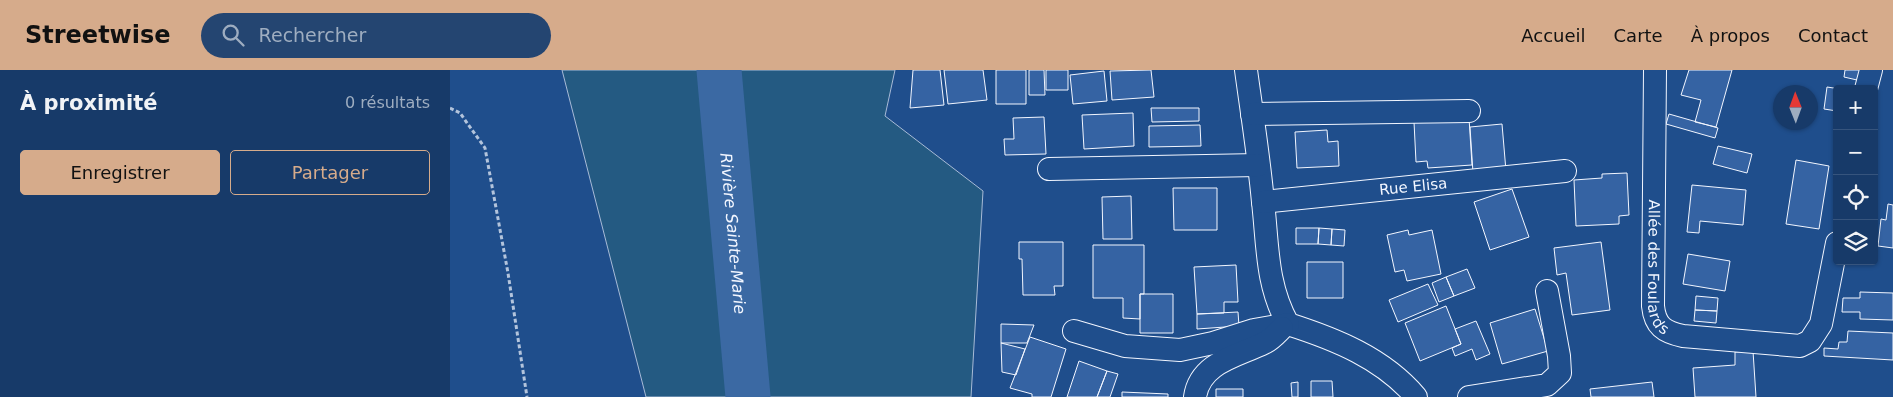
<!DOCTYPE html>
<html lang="fr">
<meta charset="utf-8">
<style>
:root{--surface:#173a69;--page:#244571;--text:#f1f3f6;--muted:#9eadc0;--line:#36547d;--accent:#d6ab8b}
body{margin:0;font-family:"DejaVu Sans",sans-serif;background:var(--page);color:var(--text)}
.controls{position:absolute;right:15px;top:15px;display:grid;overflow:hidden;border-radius:5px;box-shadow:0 1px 4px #0004}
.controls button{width:45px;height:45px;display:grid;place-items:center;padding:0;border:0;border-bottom:1px solid var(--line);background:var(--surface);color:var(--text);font:25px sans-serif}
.compass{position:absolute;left:1323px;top:15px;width:45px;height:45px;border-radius:50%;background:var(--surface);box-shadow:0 1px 4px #0004;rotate:359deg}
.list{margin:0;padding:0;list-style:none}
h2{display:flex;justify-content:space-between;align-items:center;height:65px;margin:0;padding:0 20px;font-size:21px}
h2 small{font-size:16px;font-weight:400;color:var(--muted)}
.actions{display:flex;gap:10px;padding:15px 20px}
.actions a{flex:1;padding:11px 0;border:1px solid var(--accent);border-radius:5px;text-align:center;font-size:18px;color:var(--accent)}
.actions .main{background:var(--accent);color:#111}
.icon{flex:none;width:28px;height:28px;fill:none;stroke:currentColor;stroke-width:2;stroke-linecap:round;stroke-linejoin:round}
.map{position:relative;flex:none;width:1443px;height:327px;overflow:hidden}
header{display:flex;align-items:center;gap:30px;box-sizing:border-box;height:70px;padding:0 25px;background:var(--accent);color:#111}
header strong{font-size:24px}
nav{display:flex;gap:28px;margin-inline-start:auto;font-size:18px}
.search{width:350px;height:45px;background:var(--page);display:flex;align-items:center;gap:12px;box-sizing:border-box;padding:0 18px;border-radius:28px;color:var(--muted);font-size:19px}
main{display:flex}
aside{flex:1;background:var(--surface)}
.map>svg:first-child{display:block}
.green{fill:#245a82;stroke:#a8bbd7}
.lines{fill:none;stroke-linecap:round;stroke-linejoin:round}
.river{stroke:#3b69a3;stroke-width:45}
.building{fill:#3563a3;stroke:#f2f6ff}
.minor-casing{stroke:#f2f6ff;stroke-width:24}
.path{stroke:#b3c4dc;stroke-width:3;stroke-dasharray:4 2.5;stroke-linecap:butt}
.minor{stroke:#1f4e8c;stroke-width:22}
.labels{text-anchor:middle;stroke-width:4;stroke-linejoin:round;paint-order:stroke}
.street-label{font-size:15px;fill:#f2f6ff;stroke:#1f4e8c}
.water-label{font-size:16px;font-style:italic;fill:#f2f6ff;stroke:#1f4e8c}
</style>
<header>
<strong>Streetwise</strong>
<div class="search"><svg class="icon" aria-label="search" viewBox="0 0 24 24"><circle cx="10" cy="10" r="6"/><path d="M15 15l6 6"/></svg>Rechercher</div>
<nav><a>Accueil</a><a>Carte</a><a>À propos</a><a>Contact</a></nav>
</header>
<main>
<aside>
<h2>À proximité<small>0 résultats</small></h2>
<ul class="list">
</ul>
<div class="actions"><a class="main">Enregistrer</a><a>Partager</a></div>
</aside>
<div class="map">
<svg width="1443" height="327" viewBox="0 0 1443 327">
<rect width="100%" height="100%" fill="#1f4e8c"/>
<path class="green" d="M 112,0 L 445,0 L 435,46 L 533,121 L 521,327 L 196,327 Z"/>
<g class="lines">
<path class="river" id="s1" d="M 269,0 L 298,327"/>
</g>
<path class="building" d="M 463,0 L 490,0 L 494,35 L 460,38 Z
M 494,0 L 533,0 L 537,30 L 498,34 Z
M 546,0 L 576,0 L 576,34 L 546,34 Z
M 579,0 L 594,0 L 595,25 L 579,25 Z
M 596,0 L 618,0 L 618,20 L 596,20 Z
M 701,0 L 704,27 L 662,30 L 660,1 Z
M 1239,0 L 1282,0 L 1266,57 L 1245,52 L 1251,30 L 1231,25 Z
M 1395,0 L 1410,0 L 1407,10 L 1394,7 Z
M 654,1 L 657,31 L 623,34 L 620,5 Z
M 1377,17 L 1390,19 L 1387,19 L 1387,41 L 1374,39 Z
M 701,38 L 749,38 L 749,51 L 702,52 Z
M 683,43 L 684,76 L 634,79 L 632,45 Z
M 1219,44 L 1268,58 L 1265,68 L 1216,54 Z
M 594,47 L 596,84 L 555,85 L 554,69 L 564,69 L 563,48 Z
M 1019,48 L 1022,95 L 978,98 L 977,91 L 966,92 L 964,52 Z
M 1052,54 L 1056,101 L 1023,103 L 1020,57 Z
M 750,55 L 751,76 L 699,77 L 699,56 Z
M 877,60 L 878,72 L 888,71 L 889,96 L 847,98 L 845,62 Z
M 1268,76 L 1302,84 L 1297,103 L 1263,94 Z
M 1346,90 L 1379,96 L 1369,159 L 1336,154 Z
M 1177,103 L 1179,145 L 1169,146 L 1169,154 L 1126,156 L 1124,110 L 1152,108 L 1152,104 Z
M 1242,115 L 1296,120 L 1293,155 L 1250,151 L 1249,163 L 1237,162 Z
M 723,118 L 767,118 L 767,160 L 724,160 Z
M 1062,119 L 1079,167 L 1040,180 L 1024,132 Z
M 681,126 L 682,169 L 653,169 L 652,127 Z
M 1438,134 L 1443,135 L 1443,178 L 1428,176 L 1431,149 L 1436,150 Z
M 846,158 L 869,158 L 868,174 L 846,174 Z
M 869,158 L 882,159 L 881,175 L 868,174 Z
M 882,159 L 895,160 L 894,176 L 881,175 Z
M 958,160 L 959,165 L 982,160 L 991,204 L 957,211 L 954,200 L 945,202 L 937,165 Z
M 569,172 L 613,172 L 613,216 L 604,216 L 605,225 L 573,225 L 572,189 L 569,189 Z
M 1151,172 L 1160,240 L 1122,245 L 1116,203 L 1107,205 L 1104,178 Z
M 643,175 L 694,175 L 694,224 L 690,224 L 690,249 L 673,248 L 673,228 L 643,228 Z
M 1238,184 L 1280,191 L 1275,221 L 1233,214 Z
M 857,192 L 893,192 L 893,228 L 857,228 Z
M 786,195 L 788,232 L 774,232 L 774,243 L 747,244 L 744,197 Z
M 1017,199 L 1025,218 L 1004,226 L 996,207 Z
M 996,207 L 1004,226 L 989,232 L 982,213 Z
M 978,214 L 988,235 L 948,252 L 939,230 Z
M 1410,222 L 1443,223 L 1443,250 L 1410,249 L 1410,242 L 1392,242 L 1393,228 L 1410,228 Z
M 690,224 L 723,224 L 723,263 L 690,263 Z
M 1246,226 L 1268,228 L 1267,241 L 1245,240 Z
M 996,236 L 1011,274 L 970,291 L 955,253 Z
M 1085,239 L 1098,281 L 1052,294 L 1040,253 Z
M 1245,240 L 1267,241 L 1266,253 L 1244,251 Z
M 788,242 L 789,256 L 747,259 L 747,244 Z
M 1026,251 L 1040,284 L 1026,290 L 1022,279 L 1005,286 L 1002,278 L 1011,274 L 1005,259 Z
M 551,254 L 584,255 L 577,273 L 551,273 Z
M 1398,261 L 1443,263 L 1443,290 L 1374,286 L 1374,278 L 1388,279 L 1389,272 L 1397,272 Z
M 580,267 L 616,279 L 601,327 L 582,327 L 582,324 L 560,318 Z
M 551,273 L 575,279 L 566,305 L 552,302 Z
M 1303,281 L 1306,327 L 1245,327 L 1243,298 L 1285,295 L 1285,282 Z
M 629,291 L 657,301 L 647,327 L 617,327 Z
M 657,301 L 668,304 L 660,327 L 647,327 Z
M 861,311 L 882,311 L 883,327 L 861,327 Z
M 848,312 L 848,327 L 842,327 L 841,313 Z
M 1202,312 L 1204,327 L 1141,327 L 1140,319 Z
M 766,319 L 793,319 L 793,327 L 766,327 Z
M 672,322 L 718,324 L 718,327 L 672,327 Z"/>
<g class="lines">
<g class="minor-casing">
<g id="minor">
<path d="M 796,0 C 802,44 809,88 813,132 C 818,176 816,214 838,254 C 885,269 933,288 966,327"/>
<path id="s2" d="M 1205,0 L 1203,236 C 1205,256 1214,262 1233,266 L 1350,276 L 1360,271 L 1371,254 L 1387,173"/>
<path d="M 1416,19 L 1421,0"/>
<path d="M 802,44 L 1019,41"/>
<path d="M 599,99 L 808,95"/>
<path id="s3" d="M 813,132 L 1115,101"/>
<path d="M 624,261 L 675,276 L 730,280 L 763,273 L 804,260 L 838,254"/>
<path d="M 745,327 C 750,292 788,286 814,273 C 821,270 827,263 832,258"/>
<path d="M 1019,327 L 1097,315 L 1110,303 L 1109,286 L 1097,221"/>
</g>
</g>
<path class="path" d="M 0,38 L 10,43 L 35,78 L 58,203 L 77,327"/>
<use href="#minor" class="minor"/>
</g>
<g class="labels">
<g class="street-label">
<text dy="5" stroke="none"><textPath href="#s3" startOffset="151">Rue Elisa</textPath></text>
<text dy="5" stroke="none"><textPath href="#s2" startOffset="198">Allée des Foulards</textPath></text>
</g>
<g class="water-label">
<text dy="6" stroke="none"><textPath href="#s1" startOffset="164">Rivière Sainte-Marie</textPath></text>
</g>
</g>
</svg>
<div class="controls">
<button>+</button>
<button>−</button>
<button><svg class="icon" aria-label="locate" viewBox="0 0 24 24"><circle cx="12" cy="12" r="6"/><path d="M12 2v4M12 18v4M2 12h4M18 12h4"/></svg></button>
<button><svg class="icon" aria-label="layers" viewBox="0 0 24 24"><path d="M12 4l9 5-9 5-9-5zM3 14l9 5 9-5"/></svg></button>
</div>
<svg class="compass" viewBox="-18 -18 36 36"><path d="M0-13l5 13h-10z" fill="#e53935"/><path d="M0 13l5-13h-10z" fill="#9eadc0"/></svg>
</div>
</main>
